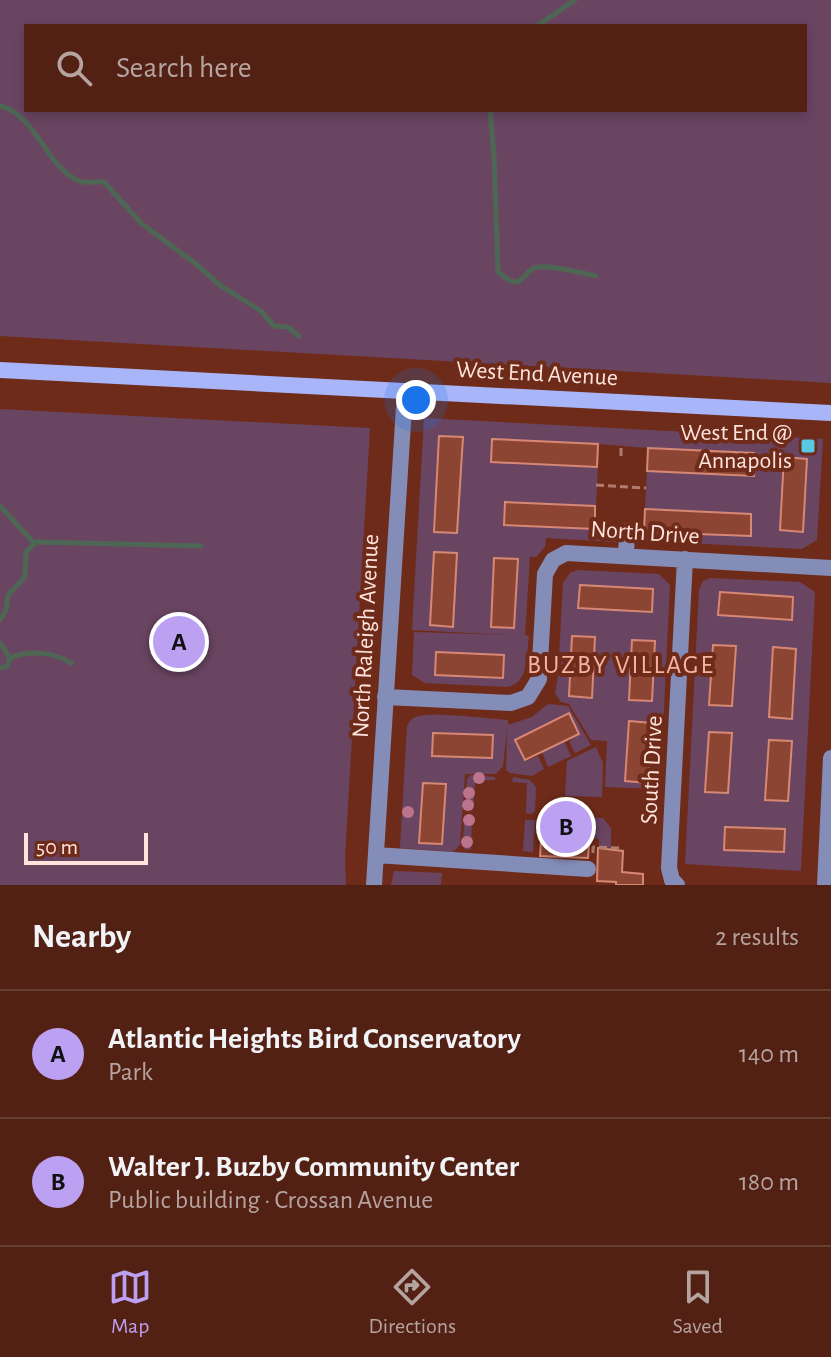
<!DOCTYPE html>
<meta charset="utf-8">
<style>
:root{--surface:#532014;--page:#5c2d22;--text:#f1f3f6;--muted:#b5a3a0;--line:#693e34;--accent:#bca0f2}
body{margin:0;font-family:"Alegreya Sans",sans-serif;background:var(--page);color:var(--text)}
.scale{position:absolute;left:24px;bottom:20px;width:124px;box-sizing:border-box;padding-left:8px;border:4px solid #fee4dd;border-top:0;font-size:22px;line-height:28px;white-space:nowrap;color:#fee4dd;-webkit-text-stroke:6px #6f2b1a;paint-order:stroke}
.you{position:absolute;left:416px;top:400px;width:28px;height:28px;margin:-20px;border:6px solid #fff;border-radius:50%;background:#1a73e8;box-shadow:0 0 0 12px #1a73e833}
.badge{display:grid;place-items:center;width:52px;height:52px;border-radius:50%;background:var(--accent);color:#111;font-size:26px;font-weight:700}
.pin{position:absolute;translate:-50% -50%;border:4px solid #fff;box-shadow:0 2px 8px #0006}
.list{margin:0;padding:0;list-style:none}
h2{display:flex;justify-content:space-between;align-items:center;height:104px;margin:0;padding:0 32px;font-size:34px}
h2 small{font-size:26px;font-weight:400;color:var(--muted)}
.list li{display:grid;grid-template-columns:52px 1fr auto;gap:24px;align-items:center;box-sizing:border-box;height:128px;padding:0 32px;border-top:2px solid var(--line)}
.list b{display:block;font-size:30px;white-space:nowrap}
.list p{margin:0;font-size:26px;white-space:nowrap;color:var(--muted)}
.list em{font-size:26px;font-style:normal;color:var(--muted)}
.icon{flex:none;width:44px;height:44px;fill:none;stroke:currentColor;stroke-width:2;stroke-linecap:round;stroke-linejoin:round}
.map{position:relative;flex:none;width:831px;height:885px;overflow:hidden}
.search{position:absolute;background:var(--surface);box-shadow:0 4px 12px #0003;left:24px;right:24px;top:24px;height:88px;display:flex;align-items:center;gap:20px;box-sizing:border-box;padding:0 28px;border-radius:0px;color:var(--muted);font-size:30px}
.sheet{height:360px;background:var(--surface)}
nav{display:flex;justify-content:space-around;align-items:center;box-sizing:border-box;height:112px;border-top:2px solid var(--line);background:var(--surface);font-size:22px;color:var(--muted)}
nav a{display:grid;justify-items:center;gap:4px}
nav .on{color:var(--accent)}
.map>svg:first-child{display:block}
.green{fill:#6a4562;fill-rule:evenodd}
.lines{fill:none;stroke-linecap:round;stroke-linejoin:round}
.stream{stroke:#4e6754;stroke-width:5}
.building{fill:#8c4433;stroke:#d78874;stroke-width:2}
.path{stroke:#ae7d70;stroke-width:3;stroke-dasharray:8 4;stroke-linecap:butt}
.minor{stroke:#848db7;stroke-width:16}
.secondary{stroke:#a8b5f8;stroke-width:16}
.tree{fill:#bb748b}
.poi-dot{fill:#57c9e2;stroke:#6f2b1a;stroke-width:3}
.labels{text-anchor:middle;stroke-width:8;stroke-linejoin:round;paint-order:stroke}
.street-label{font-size:24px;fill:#fee4dd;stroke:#6f2b1a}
.poi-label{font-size:24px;fill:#fee4dd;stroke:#6f2b1a;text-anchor:end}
.neighbourhood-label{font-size:26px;letter-spacing:2px;fill:#f5b3a1;stroke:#6f2b1a}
</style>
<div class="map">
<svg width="831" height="885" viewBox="0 0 831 885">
<rect width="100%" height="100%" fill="#6f2b1a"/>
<path class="green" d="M 0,0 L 831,0 L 831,383 L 0,336 ZM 26,26 L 805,26 L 805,110 L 26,110 Z
M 0,409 L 370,428 L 345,857 L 346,885 L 0,885 Z
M 424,418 L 823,439 L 817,540 L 802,549 L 626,540 L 627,531 L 644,531 L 648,448 L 599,444 L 595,528 L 616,530 L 616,542 L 546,538 L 545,547 L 536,557 L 530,557 L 525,635 L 529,636 C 526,655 529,685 506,687 L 425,683 L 412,675 L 414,632 L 508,635 L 412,630 Z
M 578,570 L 659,574 L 670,585 L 660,789 L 605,787 L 607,741 L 591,740 L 569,704 L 561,702 L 555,693 L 558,676 L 563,583 L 570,573 Z
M 710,578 L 800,582 L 815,592 L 801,871 L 685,864 L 699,590 L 703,581 ZM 725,827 L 785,829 L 784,852 L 725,850 Z
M 548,704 L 568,706 L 591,745 L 575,753 L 569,742 L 579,733 L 569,713 L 515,740 L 526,761 L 538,756 L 544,769 L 532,776 L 510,773 L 506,770 L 507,728 L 503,766 L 496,774 L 465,774 L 460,845 L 453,852 L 400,848 L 407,726 C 410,721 411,719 416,717 C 431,711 489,719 508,720 L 508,725 L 532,717 Z
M 564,741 L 571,756 L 548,767 L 542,752 Z
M 596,747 L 603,763 L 602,797 L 565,796 L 567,761 Z
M 471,775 L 495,777 L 495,780 L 475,781 L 473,810 L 465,809 L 467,779 Z
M 513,777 L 530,780 L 536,787 L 535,811 L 531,814 L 526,813 L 527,783 L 512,782 Z
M 464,817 L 472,817 L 471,849 L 465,850 L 463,846 Z
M 591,817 L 603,818 L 611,828 L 611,848 L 599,846 L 599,839 L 590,837 Z
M 525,820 L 535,820 L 533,852 L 523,851 Z
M 394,871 L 442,873 L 441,885 L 391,885 Z"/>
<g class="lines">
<path class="stream" d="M 537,26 L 575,0
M 0,106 C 37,115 45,166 79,181 C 86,184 96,181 104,182 L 141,223 L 196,264 L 221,286 L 261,311 L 274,326 L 288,327 L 299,336
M 490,110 L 494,156 L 498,272 L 510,281 L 518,282 C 524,278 527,273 532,269 C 543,262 581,273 596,276
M 0,506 L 34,543
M 0,620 L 6,610 L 8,595 L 25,577 L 26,552 L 36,542 L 201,546
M 0,643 L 10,658
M 0,668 L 7,666 L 10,658 C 29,650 54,652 71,663"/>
</g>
<path class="building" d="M 439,436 L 463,437 L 457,533 L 434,532 Z
M 492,439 L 598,444 L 597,467 L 491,462 Z
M 648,448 L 754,453 L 754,476 L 647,471 Z
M 784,457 L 807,459 L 803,532 L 780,530 Z
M 505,502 L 595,506 L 595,529 L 504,525 Z
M 645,509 L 751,514 L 751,536 L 644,532 Z
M 434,552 L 457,553 L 453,627 L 430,625 Z
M 494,558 L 518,559 L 514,628 L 491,627 Z
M 580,585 L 653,589 L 652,612 L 578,608 Z
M 720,592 L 793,597 L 792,620 L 718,615 Z
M 572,636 L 595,637 L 592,698 L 569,696 Z
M 632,640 L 655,641 L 652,701 L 629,700 Z
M 713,645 L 736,646 L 732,706 L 709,705 Z
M 773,647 L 796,649 L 792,719 L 769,717 Z
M 436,652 L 504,655 L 503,678 L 435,675 Z
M 569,713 L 579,734 L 525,760 L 515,740 Z
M 629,721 L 652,723 L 648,783 L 625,781 Z
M 709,732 L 732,733 L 728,793 L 705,792 Z
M 433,733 L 493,735 L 492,758 L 432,756 Z
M 769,740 L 792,741 L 788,801 L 765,800 Z
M 423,783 L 446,784 L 442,844 L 419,843 Z
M 552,810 L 564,811 L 564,815 L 591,817 L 588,858 L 540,856 L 543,813 L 551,814 Z
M 725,827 L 785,829 L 784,852 L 724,850 Z
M 598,848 L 623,851 L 622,872 L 643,874 L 643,885 L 616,885 L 616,882 L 597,881 Z"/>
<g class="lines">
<path class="path" d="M 621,456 L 621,446
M 596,485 L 646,488
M 593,853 L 593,847 L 620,848"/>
<path class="minor" d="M 626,555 L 627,531
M 385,697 L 511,703 L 528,697 L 539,679 L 545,574 L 553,560 L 566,553 L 831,568
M 376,855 L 588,869
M 374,885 L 405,391
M 677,885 L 672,880 L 669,868 L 685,559
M 825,885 L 831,758"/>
<path class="secondary" d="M 0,370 L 831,413"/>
</g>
<g class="tree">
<circle cx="479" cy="778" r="6"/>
<circle cx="469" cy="793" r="6"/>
<circle cx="468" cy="805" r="6"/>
<circle cx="408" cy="812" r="6"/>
<circle cx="469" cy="820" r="6"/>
<circle cx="467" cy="842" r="6"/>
</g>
<rect class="poi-dot" x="800" y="438" width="16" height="16" rx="4"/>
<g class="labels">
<g class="street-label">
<text transform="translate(537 373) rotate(3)" y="8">West End Avenue</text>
<text transform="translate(645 532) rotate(4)" y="8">North Drive</text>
<text transform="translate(365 636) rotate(-87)" y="8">North Raleigh Avenue</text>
<text transform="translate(651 770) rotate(-87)" y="8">South Drive</text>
</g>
<g class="poi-label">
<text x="792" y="440">West End @<tspan x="792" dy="28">Annapolis</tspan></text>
</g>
<g class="neighbourhood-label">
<text x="621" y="673">BUZBY VILLAGE</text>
</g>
</g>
</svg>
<div class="scale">50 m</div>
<div class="you"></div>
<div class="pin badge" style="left:179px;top:642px">A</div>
<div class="pin badge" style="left:566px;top:827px">B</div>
<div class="search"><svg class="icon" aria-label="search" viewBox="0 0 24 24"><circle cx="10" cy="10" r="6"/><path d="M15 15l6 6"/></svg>Search here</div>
</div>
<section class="sheet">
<h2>Nearby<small>2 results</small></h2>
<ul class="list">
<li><span class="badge">A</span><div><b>Atlantic Heights Bird Conservatory</b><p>Park</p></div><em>140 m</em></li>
<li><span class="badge">B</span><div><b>Walter J. Buzby Community Center</b><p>Public building · Crossan Avenue</p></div><em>180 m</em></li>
</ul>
</section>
<nav>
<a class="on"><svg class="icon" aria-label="map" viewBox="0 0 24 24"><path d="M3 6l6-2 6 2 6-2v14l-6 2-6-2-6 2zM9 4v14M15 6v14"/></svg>Map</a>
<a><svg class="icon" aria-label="directions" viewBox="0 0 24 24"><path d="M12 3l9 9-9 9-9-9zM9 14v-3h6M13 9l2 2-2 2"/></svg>Directions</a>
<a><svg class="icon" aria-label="saved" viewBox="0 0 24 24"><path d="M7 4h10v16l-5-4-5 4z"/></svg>Saved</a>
</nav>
